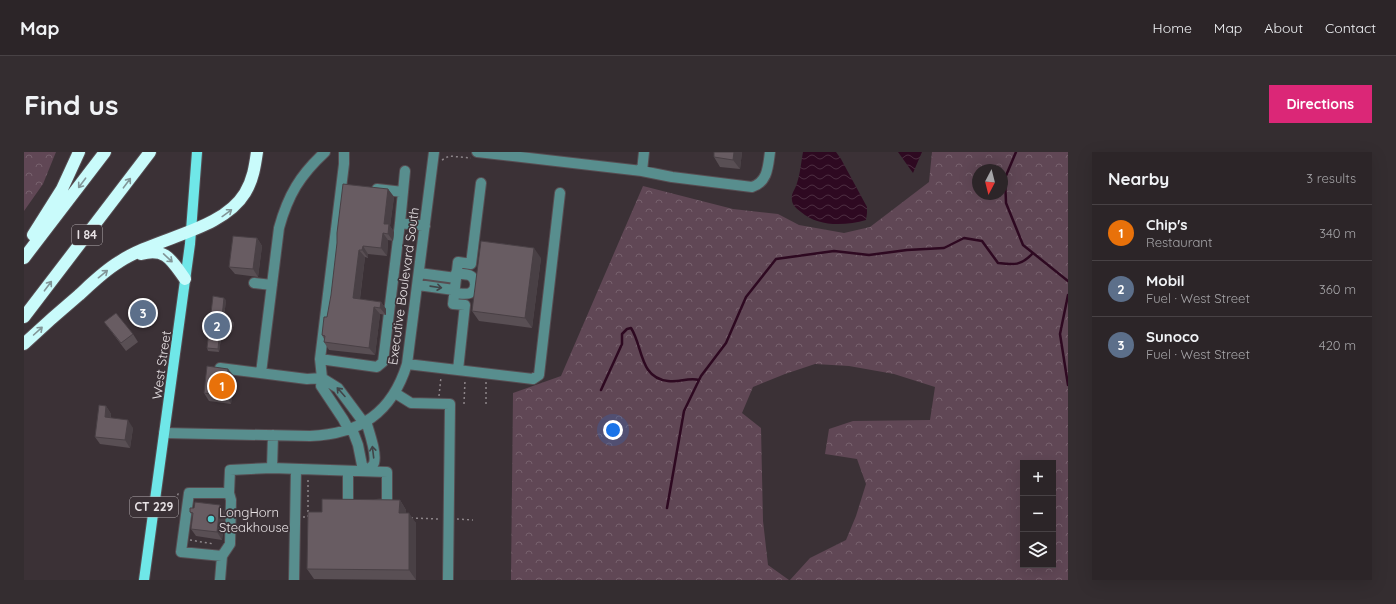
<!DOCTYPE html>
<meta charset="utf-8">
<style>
:root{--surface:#2c2528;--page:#342d30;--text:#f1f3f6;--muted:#a6a5a8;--line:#484245;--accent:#db2777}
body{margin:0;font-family:Quicksand,sans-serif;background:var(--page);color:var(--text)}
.controls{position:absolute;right:12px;bottom:12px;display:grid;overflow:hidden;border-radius:0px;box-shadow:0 4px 16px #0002}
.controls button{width:36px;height:36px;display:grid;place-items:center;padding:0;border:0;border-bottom:1px solid var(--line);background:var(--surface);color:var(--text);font:20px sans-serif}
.compass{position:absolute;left:948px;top:12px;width:36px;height:36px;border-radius:50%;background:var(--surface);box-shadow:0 4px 16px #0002;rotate:187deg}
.you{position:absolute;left:589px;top:278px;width:14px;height:14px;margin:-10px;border:3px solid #fff;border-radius:50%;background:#1a73e8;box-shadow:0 0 0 6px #1a73e833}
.badge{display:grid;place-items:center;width:26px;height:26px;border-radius:50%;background:var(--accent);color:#fff;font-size:13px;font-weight:700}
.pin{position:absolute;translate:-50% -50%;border:2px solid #fff;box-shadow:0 1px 4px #0006}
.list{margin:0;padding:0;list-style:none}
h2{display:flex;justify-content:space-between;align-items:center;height:52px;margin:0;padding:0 16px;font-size:17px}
h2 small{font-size:13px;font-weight:400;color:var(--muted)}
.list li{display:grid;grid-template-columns:26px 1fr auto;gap:12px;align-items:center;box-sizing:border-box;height:56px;padding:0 16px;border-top:1px solid var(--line)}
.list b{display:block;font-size:15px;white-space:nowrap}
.list p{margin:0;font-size:13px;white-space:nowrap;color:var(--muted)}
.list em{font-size:13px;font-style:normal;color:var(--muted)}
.icon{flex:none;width:22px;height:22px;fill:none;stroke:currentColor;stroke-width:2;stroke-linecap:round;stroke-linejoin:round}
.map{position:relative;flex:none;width:1044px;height:428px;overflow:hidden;border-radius:0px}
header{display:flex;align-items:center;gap:24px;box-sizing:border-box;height:56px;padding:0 20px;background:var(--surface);border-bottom:1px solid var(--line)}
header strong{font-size:19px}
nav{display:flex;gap:22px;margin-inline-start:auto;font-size:14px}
.intro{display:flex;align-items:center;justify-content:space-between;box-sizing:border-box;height:96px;padding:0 24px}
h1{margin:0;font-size:28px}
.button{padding:10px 18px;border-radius:0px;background:var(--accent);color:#fff;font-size:14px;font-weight:700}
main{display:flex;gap:24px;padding:0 24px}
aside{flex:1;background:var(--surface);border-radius:0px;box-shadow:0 4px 16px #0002}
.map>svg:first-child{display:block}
.forest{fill:url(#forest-crowns);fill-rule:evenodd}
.water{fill:url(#water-waves)}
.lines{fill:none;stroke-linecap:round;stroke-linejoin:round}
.stream{stroke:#2e0921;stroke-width:2.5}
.minor-casing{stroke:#574d52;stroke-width:12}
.major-casing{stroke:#574d52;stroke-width:12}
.highway-casing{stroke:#574d52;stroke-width:14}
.path{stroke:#8d8589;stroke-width:1.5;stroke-dasharray:2 3;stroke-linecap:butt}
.minor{stroke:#588e8e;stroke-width:10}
.major{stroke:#6fe7e8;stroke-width:10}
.highway{stroke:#c9fbfb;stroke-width:12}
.wall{fill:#594f54}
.shaded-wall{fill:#494045}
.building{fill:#685c62;stroke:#494045}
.oneway{stroke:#829698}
.oneway2{stroke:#414448}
.poi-dot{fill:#52cdce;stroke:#3b3136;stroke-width:1.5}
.labels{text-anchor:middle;stroke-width:3.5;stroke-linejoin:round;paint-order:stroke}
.shield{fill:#3b3136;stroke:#b4adb0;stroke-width:1}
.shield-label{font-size:12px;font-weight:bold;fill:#e8e2e5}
.street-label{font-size:13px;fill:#e8e2e5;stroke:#3b3136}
.poi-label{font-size:13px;fill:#e8e2e5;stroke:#3b3136;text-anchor:start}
</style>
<header>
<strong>Map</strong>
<nav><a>Home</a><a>Map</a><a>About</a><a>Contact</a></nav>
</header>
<div class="intro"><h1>Find us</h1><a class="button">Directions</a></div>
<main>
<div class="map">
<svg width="1044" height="428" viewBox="0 0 1044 428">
<defs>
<pattern id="forest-crowns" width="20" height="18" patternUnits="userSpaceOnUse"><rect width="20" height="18" fill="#604755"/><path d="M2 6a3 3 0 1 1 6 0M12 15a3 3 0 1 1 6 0" fill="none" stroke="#77616d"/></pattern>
<pattern id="water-waves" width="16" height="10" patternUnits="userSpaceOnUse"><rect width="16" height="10" fill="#2e0921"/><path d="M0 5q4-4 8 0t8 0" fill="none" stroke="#4c2d41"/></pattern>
</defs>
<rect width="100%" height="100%" fill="#3b3136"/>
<path class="forest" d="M 0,0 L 32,0 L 19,32 L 0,59 Z
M 908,0 L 1044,0 L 1044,428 L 766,428 L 786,406 L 822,388 L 832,364 L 842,332 L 833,307 L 801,302 L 805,277 L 829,269 L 906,268 L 911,235 L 870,222 L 825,214 L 791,212 L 761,222 L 729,235 L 718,261 L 737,276 L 739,369 L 744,413 L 765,428 L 487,428 L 489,241 L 537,224 L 619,34 L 709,57 L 754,62 L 775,73 L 820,81 L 846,75 L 905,30 ZM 954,18 L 978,18 L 978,42 L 954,42 ZM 999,311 L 1029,311 L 1029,413 L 999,413 Z"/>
<path class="water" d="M 779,0 L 812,0 L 817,7 L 843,55 L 843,61 L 842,68 C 821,74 794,75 777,60 C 773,57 768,53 768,48 C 767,42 770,39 772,34 C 776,24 777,11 779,0 Z
M 874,0 L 898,0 L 889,21 Z"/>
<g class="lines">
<path class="stream" d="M 992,0 L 981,26 L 982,51 L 999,93 L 1044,129
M 1044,143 L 1036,182 L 1044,233
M 577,238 L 598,192 L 598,182 L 603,177 L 607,176 C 619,194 615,226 644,229 C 655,231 664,225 675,228
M 643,356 L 660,259 L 677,224 L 702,191 L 722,145 L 752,107 L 810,99 L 845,103 L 883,98 L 920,96 L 940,86 L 958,89 L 974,111 C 990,113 997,114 1009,101"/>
<g class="minor-casing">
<path id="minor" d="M 453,0 L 618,19 L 620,0
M 381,19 L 376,71 L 401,74
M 618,19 L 648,25 L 728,35 C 744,30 744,14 746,0
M 353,37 L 379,40
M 395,121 L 432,126
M 230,131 L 248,133
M 394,133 L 430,138
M 430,141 C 435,141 442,143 446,141 C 453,138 453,126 445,123 C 441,122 436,122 432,121
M 296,207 L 353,215 L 359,210 L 376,71
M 383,212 L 509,227 L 515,223 L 536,41
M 196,216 L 283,227 L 298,226 L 296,207 L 320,12 L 320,0
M 434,218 L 441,153 L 429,152 L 434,110 L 447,112 L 457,31
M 237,221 L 255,76 C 264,43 276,23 301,0
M 371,241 L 387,251 L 426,252 L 424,428
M 328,277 L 334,293 L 338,313 L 343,319 C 345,317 349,314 350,311 C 353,301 345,280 342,269
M 325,278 L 319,267 L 297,234 L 298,226 L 314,236 L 340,271
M 140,281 L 286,284 C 336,282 368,261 383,212 L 410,0
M 248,316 L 249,283
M 324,319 L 324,350 L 326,353 L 333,353
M 198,404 L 157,400 L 165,341 L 205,341
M 196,428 L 198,404 L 206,392 L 207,348 L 205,341 L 206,318 L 248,316 L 363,320 L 363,352 L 353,353
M 270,428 L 272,317"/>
</g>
<g class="major-casing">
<path id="major" d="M 120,428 L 166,92 L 173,0"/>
</g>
<g class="highway-casing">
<path id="highway" d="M 9,83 L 38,37 L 55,0
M 117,102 C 142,95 148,109 161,127
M 0,106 L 81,0
M 0,165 L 126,0
M 0,192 C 18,175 36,159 55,143 C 68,131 80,119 95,110 C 132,85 198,79 221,41 C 229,28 231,14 233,0"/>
</g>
<path class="path" d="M 418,8 L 425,4 L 447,6
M 415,244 L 417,225
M 440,252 L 441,228
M 462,252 L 462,229
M 148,349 L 152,349 L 154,342 L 157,343
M 279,365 L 284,365 L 284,325
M 387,366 L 415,367
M 433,367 L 449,368
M 166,388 L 190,392"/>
<use href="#minor" class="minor"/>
<use href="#major" class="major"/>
<use href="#highway" class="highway"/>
</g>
<path class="wall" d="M 690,0 L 718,0 L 716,17 L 696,15 L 690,5 Z
M 364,37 L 370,45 L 366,74 L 370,80 L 369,89 L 364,88 L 363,104 L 344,102 L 344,106 L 341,105 L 336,147 L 357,150 L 362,157 L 362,163 L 356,162 L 351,203 L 305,198 L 300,190 L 300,187 L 298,183 L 303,165 Z
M 233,86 L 238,94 L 234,125 L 211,122 L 205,115 Z
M 517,106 L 508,176 L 455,169 L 448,159 Z
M 202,148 L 200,165 L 206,166 L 210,171 L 208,180 L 198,179 L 195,200 L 184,199 L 183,196 Z
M 128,153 L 130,156 L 128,169 L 108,166 L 106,163 Z
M 80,170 L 109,182 L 114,190 L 102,199 Z
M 210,224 L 207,252 L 185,249 L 180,241 Z
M 82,254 L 87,262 L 87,266 L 109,276 L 106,296 L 76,292 L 71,285 Z
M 376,348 L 382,358 L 382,361 L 392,371 L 392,428 L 290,427 L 283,417 L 298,360 Z
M 196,353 L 201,361 L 198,388 L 172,384 L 167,377 L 169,365 L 166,360 L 170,356 Z"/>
<path class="shaded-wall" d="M 710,0 L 718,0 L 716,17 L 709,8 Z
M 364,37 L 370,45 L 366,74 L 370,80 L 369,89 L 364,82 L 360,72 Z
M 359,81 L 364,88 L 363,104 L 357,96 Z
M 233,86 L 238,94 L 234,125 L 229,117 Z
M 339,94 L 344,102 L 344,106 L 338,98 Z
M 510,96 L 517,106 L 508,176 L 501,166 Z
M 335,98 L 341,105 L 335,153 L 329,146 Z
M 200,146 L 202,148 L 199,174 L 197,174 Z
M 357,150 L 362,157 L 362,163 L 356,156 Z
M 128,153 L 130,156 L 128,169 L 126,166 Z
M 350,155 L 356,162 L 351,203 L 345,196 Z
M 206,166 L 210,171 L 208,180 L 205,175 Z
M 196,176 L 198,179 L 195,200 L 194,197 Z
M 204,217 L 210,224 L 207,252 L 202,244 Z
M 82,254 L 87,262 L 86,272 L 81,265 Z
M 104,268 L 109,276 L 106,296 L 101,288 Z
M 376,348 L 382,358 L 382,371 L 375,361 Z
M 196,353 L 201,361 L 198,388 L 193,380 Z
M 385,361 L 392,371 L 392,428 L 385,418 Z"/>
<path class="building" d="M 690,0 L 710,0 L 709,8 L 690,5 Z
M 319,32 L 364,37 L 360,72 L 365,72 L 364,82 L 359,81 L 357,96 L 339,94 L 338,98 L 335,98 L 329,146 L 357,150 L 356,156 L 350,155 L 345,196 L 300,190 L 301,184 L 298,183 L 300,165 L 303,165 L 307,143 L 313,91 L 313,81 Z
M 209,84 L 233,86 L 229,117 L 205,115 Z
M 457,89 L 510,96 L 501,166 L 448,159 Z
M 189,144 L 200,146 L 198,165 L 196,165 L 195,174 L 196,176 L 194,197 L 183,196 Z
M 109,150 L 128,153 L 126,166 L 106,163 Z
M 92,161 L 109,182 L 97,191 L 80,170 Z
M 196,165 L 206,166 L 205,175 L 195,174 Z
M 183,214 L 204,217 L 202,244 L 180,241 Z
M 75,253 L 82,254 L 81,265 L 104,268 L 101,288 L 71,285 Z
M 298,347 L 376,348 L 375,361 L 385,361 L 385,418 L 283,417 L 284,360 L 298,360 Z
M 171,350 L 196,353 L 193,380 L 167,377 L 169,361 L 166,360 L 166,356 L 170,356 Z"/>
<defs><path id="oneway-shaft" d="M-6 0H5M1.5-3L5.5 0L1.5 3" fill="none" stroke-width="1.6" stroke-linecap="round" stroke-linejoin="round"/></defs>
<g class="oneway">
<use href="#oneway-shaft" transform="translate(58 31) rotate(127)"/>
<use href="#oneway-shaft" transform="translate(103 31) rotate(-53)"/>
<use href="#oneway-shaft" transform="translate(203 61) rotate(-36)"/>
<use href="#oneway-shaft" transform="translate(144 106) rotate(43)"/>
<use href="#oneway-shaft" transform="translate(79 122) rotate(-39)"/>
<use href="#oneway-shaft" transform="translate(24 134) rotate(-53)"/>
<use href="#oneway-shaft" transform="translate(14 179) rotate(-42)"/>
</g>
<g class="oneway2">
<use href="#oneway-shaft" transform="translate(412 135) rotate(8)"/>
<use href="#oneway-shaft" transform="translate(317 240) rotate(-132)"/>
<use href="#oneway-shaft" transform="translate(349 300) rotate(-97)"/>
</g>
<circle class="poi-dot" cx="187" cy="367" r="4"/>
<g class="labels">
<g class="shield">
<rect x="48" y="73" width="30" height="20" rx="3"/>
<rect x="106" y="345" width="48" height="20" rx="3"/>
</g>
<g class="shield-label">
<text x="63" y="87">I 84</text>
<text x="130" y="359">CT 229</text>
</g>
<g class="street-label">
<text transform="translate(379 134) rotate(-82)" y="5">Executive Boulevard South</text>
<text transform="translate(137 213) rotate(-82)" y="5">West Street</text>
</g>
<g class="poi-label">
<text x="195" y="365">LongHorn<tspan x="195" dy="15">Steakhouse</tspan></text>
</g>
</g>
</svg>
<div class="controls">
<button>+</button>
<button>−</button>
<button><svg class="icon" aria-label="layers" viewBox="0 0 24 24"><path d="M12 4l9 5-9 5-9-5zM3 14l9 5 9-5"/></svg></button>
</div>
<svg class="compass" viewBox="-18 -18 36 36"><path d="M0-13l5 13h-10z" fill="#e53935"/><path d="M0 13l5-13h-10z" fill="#a6a5a8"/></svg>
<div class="you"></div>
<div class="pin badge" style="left:198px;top:234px;background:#e8710a">1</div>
<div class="pin badge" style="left:193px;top:174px;background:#5c6f8a">2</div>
<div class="pin badge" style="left:119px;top:161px;background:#5c6f8a">3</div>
</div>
<aside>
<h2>Nearby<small>3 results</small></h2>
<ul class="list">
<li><span class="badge" style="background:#e8710a">1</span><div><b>Chip's</b><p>Restaurant</p></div><em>340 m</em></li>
<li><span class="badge" style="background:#5c6f8a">2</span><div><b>Mobil</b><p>Fuel · West Street</p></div><em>360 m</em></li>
<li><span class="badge" style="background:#5c6f8a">3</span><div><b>Sunoco</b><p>Fuel · West Street</p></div><em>420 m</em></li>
</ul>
</aside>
</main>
